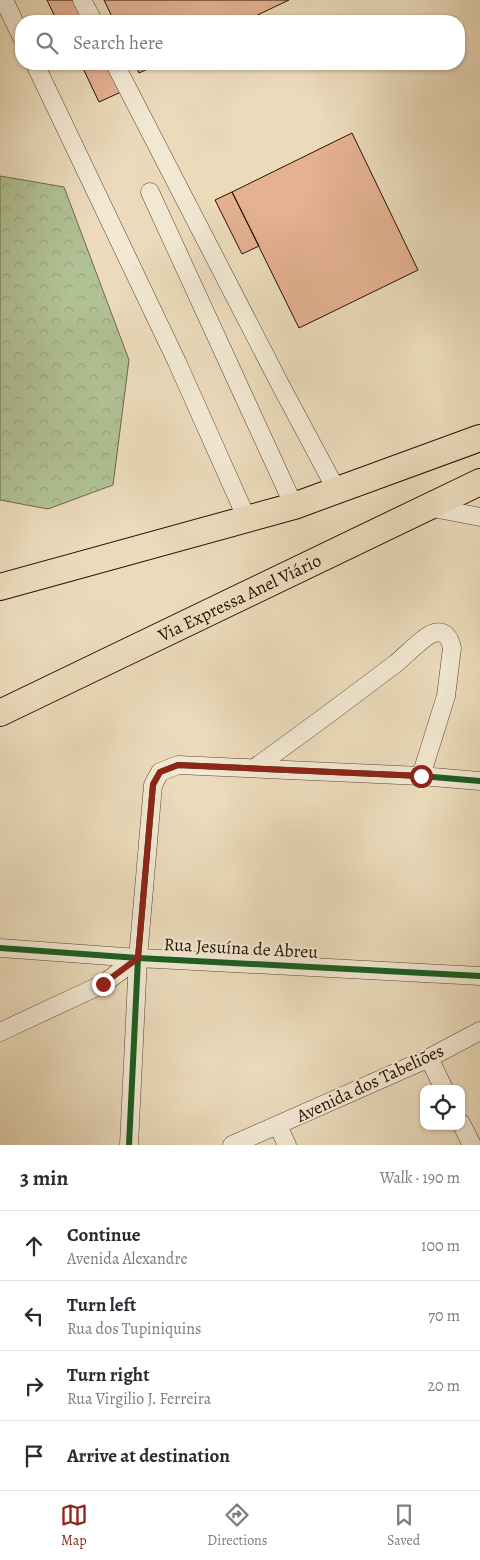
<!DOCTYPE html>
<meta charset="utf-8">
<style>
:root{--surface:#fff;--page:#f7f7f7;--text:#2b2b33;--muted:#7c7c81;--line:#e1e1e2;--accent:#8f2418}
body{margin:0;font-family:Alegreya,serif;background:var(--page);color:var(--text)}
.controls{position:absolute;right:15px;bottom:15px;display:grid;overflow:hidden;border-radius:10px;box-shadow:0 1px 4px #0004}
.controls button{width:45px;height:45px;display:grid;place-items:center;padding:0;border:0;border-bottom:1px solid var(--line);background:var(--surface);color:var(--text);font:25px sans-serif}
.stop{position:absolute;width:15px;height:15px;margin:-11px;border:4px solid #8f2418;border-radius:50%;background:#fff}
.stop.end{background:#8f2418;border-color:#fff;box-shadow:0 1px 5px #0008}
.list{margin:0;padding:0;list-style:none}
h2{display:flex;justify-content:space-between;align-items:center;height:65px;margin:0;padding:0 20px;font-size:21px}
h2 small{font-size:16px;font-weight:400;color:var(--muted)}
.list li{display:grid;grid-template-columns:32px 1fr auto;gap:15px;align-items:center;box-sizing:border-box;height:70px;padding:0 20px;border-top:1px solid var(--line)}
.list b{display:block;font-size:19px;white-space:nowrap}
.list p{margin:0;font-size:16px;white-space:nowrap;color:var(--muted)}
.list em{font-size:16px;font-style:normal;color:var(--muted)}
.icon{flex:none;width:28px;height:28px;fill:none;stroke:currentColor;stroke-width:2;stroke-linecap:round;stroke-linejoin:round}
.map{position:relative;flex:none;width:480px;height:1145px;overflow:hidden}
.search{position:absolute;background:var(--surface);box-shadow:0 1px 4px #0004;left:15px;right:15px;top:15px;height:55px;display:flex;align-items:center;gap:12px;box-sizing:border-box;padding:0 18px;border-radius:20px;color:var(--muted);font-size:19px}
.sheet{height:345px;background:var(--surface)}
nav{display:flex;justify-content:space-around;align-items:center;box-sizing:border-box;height:70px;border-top:1px solid var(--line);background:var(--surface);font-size:14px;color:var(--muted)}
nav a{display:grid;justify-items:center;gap:2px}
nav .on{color:var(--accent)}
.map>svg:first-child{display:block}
.forest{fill:url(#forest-crowns);stroke:#6c684a}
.building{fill:#e4b192;stroke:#281000}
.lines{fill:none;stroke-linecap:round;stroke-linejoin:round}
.minor-casing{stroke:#59432f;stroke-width:19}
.highway-casing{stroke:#281000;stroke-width:28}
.minor{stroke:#f2e8d3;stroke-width:18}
.highway{stroke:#ebdbbb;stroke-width:26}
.cycleway-casing{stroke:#f2e8d3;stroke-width:9}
.cycleway{stroke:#1b5e20;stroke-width:6}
.route{stroke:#8f2418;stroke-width:6}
.labels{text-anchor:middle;stroke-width:4.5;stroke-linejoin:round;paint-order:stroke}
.street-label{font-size:18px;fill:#281000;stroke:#f2e8d3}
</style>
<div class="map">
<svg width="480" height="1145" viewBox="0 0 480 1145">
<defs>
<pattern id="forest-crowns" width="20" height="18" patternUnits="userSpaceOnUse" patternTransform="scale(1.25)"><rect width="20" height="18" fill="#b1c194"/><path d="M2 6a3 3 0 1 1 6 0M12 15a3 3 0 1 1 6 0" fill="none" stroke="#98a57e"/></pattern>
</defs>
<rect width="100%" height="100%" fill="#ebdbbb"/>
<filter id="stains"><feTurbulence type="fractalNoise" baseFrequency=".004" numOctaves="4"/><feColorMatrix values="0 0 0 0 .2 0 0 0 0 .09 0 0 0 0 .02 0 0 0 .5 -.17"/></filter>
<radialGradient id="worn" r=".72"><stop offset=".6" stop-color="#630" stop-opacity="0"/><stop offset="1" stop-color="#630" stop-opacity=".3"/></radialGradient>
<path class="forest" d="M 0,176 L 64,187 L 129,360 L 113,485 L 48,509 L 0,500 Z"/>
<path class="building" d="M 47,0 L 77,0 L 83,21 L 57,21 Z
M 104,0 L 289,0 L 245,21 L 114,21 Z
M 81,64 L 108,64 L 121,92 L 99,102 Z
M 135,64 L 158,64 L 139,73 Z
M 352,133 L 418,270 L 299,328 L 232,192 Z
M 232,192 L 259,246 L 242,254 L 215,200 Z"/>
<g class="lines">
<g class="minor-casing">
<path id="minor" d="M 4,0 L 21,36
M 82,0 L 93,21
M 35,64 L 177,362 L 247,519
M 115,64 L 282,388 L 337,491
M 150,192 L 294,506
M 428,507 L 480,517
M 256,767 C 303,733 349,699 395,664 C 404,657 425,635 434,633 C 445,630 450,638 452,648 L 446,696 L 421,776
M 0,948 L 138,958 L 480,976
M 0,1032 L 103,984 L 138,958
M 429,1058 L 444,1089
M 461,1123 L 472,1145
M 278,1126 L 287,1145
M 129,1145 L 138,958 L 153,785 L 160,772 L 178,765 L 421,776 L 480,781
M 232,1145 L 429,1058 L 480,1031"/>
</g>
<g class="highway-casing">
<g id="highway">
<path d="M 0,587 L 294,506 L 480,438"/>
<path id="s1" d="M 0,713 L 480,482"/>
</g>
</g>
<use href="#minor" class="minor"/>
<use href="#highway" class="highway"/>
<g class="cycleway-casing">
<path id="cycleway" d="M 0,948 L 138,958 L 480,976
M 129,1145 L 138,958 L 153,785 L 160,772 L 178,765 L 421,776 L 480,781"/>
</g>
<use href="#cycleway" class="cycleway"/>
</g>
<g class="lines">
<path class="route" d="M 103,984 L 138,958 L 153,784 L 160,772 L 178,765 L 421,776"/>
</g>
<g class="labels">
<g class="street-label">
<text dy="6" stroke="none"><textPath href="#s1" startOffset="266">Via Expressa Anel Viário</textPath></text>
<text transform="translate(241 948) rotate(3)" y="6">Rua Jesuína de Abreu</text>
<text transform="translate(370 1083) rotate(-25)" y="6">Avenida dos Tabeliões</text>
</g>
</g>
<rect width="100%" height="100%" filter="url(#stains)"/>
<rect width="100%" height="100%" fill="url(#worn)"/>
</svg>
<div class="controls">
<button><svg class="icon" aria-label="locate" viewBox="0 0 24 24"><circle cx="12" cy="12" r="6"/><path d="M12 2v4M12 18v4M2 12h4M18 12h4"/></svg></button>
</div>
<div class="stop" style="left:421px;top:776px"></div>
<div class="stop end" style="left:103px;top:984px"></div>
<div class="search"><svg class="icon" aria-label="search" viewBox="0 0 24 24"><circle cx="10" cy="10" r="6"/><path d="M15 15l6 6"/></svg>Search here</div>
</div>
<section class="sheet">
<h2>3 min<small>Walk · 190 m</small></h2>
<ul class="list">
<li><svg class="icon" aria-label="ahead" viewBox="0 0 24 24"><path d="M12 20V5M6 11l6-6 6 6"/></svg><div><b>Continue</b><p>Avenida Alexandre</p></div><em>100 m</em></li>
<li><svg class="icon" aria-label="left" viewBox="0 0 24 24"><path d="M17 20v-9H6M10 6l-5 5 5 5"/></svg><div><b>Turn left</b><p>Rua dos Tupiniquins</p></div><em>70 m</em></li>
<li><svg class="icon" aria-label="right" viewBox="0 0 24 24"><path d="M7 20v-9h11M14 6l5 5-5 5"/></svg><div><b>Turn right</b><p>Rua Virgilio J. Ferreira</p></div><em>20 m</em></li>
<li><svg class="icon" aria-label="arrive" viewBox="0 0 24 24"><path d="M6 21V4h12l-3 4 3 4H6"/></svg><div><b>Arrive at destination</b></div></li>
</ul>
</section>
<nav>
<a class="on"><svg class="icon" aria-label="map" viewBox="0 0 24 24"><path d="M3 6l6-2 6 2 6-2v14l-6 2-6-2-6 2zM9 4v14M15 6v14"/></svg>Map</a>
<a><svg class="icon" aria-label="directions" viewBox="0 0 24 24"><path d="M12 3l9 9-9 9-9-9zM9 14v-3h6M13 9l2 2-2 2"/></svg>Directions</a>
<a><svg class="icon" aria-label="saved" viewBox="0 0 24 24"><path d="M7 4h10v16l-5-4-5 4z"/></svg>Saved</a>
</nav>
